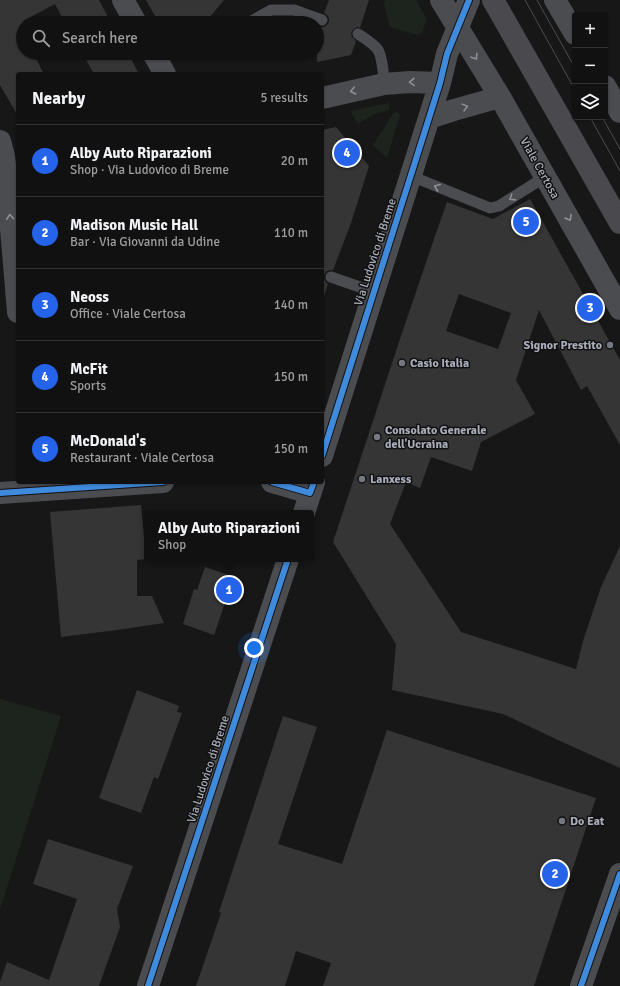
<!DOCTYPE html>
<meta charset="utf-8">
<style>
:root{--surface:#111;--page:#1a1a1a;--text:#f1f3f6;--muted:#9c9d9f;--line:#303131;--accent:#2563eb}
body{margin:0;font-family:Signika,sans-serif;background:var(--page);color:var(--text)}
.controls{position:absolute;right:12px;top:12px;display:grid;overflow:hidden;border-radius:4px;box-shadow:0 1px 3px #0004}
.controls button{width:36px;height:36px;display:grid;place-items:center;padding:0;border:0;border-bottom:1px solid var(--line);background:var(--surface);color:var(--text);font:20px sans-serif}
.you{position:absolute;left:254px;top:648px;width:14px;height:14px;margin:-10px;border:3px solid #fff;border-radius:50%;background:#1a73e8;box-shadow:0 0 0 6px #1a73e833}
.badge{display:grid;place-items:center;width:26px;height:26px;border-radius:50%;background:var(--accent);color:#fff;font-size:13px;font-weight:700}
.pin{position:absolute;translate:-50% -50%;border:2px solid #fff;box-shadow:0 1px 4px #0006}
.popup{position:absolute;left:144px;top:510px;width:170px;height:52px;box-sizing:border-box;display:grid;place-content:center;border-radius:4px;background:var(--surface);filter:drop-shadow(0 1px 3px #0005);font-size:13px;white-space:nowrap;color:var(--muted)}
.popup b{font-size:15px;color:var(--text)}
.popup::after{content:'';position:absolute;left:50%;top:100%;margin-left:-8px;border:8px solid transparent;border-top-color:var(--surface)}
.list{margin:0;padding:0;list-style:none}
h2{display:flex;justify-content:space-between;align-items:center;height:52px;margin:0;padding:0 16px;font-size:17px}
h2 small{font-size:13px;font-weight:400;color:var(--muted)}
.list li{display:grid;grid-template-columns:26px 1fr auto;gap:12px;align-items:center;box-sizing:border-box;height:72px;padding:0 16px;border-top:1px solid var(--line)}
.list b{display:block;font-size:15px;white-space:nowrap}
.list p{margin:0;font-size:13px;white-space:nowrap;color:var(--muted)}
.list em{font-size:13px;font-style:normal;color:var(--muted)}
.icon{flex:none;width:22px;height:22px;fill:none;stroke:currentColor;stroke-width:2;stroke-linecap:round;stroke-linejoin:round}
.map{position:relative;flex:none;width:620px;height:986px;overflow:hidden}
.search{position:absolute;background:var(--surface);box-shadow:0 1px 3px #0004;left:16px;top:16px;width:308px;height:44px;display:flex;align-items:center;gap:10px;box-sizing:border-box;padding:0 14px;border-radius:22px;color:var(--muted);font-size:15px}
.panel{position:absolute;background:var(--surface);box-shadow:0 1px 3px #0004;left:16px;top:72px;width:308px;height:412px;border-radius:4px}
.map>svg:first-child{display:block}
.green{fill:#1d241e}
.building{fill:#353536;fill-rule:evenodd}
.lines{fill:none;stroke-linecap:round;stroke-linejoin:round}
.lane{stroke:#4b4c50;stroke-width:11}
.street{stroke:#4b4c50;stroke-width:22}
.secondary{stroke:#4a4a4e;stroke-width:22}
.tram{stroke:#4b4c4f;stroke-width:1}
.cycleway-casing{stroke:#111113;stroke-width:8}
.cycleway{stroke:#408adc;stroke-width:6}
.oneway{stroke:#8c9099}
.poi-dot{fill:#757880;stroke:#111113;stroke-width:1.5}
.labels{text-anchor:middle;stroke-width:3;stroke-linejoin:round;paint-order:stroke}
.street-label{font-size:12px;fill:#a8adb8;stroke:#111113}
.poi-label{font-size:12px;font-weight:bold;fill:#a8adb8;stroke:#111113;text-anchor:start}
</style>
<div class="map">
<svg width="620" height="986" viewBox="0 0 620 986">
<rect width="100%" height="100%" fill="#171717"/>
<path class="green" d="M 385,0 L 416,0 L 426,18 L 426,22 L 422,32 L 417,35 L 390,27 L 384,4 Z
M 389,103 L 389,110 L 374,114 L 358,124 L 350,111 Z
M 396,111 L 400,115 L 387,158 L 373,145 L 390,118 Z
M 0,699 L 61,716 L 0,910 Z"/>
<path class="building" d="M 0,0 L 99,0 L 111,23 L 65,23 L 55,4 L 23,21 L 23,53 L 33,53 L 44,74 L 18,74 L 18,116 L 0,85 Z
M 146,0 L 224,0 L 205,23 L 159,23 Z
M 329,0 L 369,0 L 360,28 L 358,27 L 355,28 L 352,31 L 351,33 L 352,37 L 356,41 L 351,55 L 317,62 L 317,36 L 320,27 L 324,27 L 326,26 L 329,22 L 329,19 L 328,16 L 324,13 Z
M 82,53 L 128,53 L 139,74 L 94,74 Z
M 336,127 L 369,166 L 351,223 L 333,270 L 330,270 L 327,271 L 324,275 L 324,278 L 325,281 L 328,284 L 324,296 L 322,295 L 322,130 Z
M 530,199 L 620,360 L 620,445 L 587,386 L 581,390 L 539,310 L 516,380 L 535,414 L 481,442 L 472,471 L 431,457 L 420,488 L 406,482 L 390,524 L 461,632 L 576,669 L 583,641 L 601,587 L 620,546 L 620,768 L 560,741 L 503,714 L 392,690 L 396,644 L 333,542 L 399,342 L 435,236 L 447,202 L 493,219 ZM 459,294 L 511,313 L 498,349 L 446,331 Z
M 141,505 L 146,559 L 137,560 L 137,596 L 152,596 L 164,623 L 117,630 L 61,637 L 50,512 Z
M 205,567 L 234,577 L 214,635 L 183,624 L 194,589 L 197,590 Z
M 137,690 L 179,706 L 177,712 L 182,713 L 158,779 L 154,777 L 141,813 L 99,798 Z
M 283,716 L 317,727 L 278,844 L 342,864 L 387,730 L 596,798 L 534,986 L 323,986 L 331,963 L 296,951 L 285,986 L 196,986 L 221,913 L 219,912 Z
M 48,839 L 133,866 L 117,909 L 120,927 L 99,986 L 0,986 L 0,982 L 7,962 L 49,980 L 77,899 L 33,884 Z"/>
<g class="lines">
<path class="lane" d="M 248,23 L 271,10 L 294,10 L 322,20
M 358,34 C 364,38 374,44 378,50 C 382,56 384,77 384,84
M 411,176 L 490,208 L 499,206 L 545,177
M 331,277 L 374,292"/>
<path class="street" d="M 123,0 L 136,23
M 441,0 L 500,97 L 620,309
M 555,0 L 575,34
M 153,53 L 165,74
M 605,86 L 620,112
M 322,98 L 384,84 L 410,82 L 440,83
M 429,118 L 454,110 L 500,97
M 0,141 L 4,156 L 8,193 L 18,312
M 322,456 L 429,118 L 440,83 L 447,54 L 469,0
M 272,482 L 310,493
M 0,493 L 163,482
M 304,513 L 314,482
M 148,986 L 288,559
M 581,986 L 620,874"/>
<path class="secondary" d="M 493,0 L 620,223"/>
<path class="tram" d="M 525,0 L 575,90
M 537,0 L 575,68
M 590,117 L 620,171
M 602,117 L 620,149"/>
<g class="cycleway-casing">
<path id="cycleway" d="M 322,456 L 429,118 L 440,83 L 447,54 L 469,0
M 272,482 L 310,493 L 314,482
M 0,493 L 163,482
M 148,986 L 288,559
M 581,986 L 620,874"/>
</g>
<use href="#cycleway" class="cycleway"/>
</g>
<defs><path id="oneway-chevron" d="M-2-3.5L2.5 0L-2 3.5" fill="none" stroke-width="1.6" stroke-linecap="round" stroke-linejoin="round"/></defs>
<g class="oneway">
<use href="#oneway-chevron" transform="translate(475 57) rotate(58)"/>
<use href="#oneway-chevron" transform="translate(412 82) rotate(179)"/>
<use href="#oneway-chevron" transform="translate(353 91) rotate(167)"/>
<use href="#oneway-chevron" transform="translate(465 107) rotate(-15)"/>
<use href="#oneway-chevron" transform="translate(437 187) rotate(-158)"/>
<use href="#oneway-chevron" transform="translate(512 198) rotate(148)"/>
<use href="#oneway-chevron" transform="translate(10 217) rotate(-95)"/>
<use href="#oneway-chevron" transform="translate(569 218) rotate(60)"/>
</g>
<g class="poi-dot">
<circle cx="610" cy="345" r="4"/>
<circle cx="402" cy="363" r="4"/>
<circle cx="377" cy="437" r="4"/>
<circle cx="362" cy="479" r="4"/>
<circle cx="562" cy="821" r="4"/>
</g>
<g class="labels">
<g class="street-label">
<text transform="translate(540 168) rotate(61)" y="4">Viale Certosa</text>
<text transform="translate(375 252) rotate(-72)" y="4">Via Ludovico di Breme</text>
<text transform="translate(208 769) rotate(-72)" y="4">Via Ludovico di Breme</text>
</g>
<g class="poi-label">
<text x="602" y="349" text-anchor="end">Signor Prestito</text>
<text x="410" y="367">Casio Italia</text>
<text x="385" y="434">Consolato Generale<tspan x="385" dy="14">dell'Ucraina</tspan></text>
<text x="370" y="483">Lanxess</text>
<text x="570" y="825">Do Eat</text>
</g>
</g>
</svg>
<div class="controls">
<button>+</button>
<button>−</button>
<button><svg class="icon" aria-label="layers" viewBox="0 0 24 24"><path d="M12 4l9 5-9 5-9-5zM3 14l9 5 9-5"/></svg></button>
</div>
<div class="you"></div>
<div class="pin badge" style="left:229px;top:590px">1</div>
<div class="popup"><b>Alby Auto Riparazioni</b>Shop</div>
<div class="pin badge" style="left:555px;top:874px">2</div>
<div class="pin badge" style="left:590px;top:308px">3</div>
<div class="pin badge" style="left:347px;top:153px">4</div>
<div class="pin badge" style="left:526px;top:222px">5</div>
<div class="search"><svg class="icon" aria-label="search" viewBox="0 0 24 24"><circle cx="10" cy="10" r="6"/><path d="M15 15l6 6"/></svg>Search here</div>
<section class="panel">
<h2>Nearby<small>5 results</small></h2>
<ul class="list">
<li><span class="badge">1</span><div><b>Alby Auto Riparazioni</b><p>Shop · Via Ludovico di Breme</p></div><em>20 m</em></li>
<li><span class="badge">2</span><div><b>Madison Music Hall</b><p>Bar · Via Giovanni da Udine</p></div><em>110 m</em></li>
<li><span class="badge">3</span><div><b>Neoss</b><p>Office · Viale Certosa</p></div><em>140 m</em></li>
<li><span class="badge">4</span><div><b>McFit</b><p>Sports</p></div><em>150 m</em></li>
<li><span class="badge">5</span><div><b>McDonald's</b><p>Restaurant · Viale Certosa</p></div><em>150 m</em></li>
</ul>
</section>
</div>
